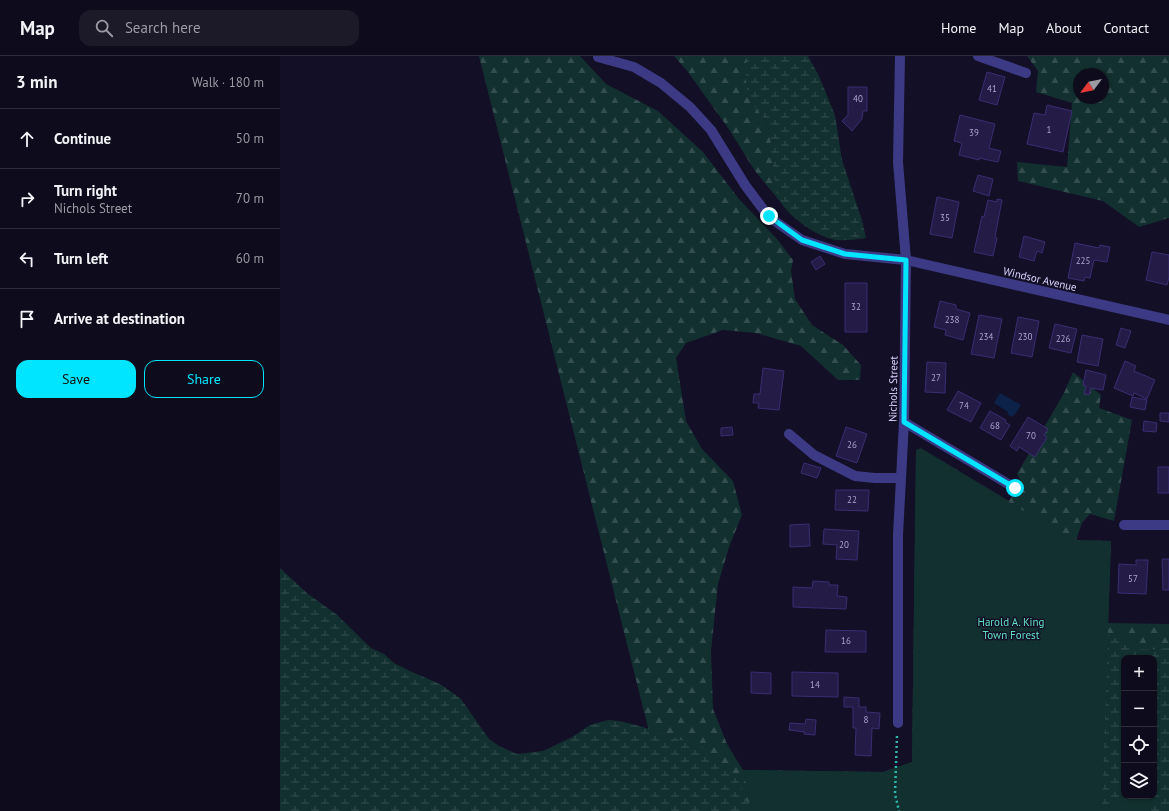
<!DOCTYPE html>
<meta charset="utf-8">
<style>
:root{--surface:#0e0b1c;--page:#1c1929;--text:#f1f3f6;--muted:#9b9ba3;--line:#2e2b3b;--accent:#00e5ff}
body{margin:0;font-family:"PT Sans",sans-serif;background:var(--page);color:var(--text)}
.controls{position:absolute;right:12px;bottom:12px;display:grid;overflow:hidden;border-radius:8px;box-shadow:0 1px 3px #0004}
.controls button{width:36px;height:36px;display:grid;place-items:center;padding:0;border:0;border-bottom:1px solid var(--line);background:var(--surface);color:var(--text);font:20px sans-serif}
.compass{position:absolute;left:793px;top:12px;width:36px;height:36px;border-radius:50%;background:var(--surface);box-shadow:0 1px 3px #0004;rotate:238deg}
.stop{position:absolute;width:12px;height:12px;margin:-9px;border:3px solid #00e5ff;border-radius:50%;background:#fff}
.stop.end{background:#00e5ff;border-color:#fff;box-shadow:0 1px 4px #0008}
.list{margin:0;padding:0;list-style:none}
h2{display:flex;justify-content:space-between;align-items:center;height:52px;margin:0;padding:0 16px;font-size:17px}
h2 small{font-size:13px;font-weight:400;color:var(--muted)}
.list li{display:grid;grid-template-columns:26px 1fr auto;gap:12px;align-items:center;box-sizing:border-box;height:60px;padding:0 16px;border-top:1px solid var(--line)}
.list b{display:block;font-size:15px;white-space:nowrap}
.list p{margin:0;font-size:13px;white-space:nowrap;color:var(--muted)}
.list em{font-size:13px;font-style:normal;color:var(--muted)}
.actions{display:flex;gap:8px;padding:12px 16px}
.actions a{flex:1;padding:9px 0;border:1px solid var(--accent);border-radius:12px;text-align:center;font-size:14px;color:var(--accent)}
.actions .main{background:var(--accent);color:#111}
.icon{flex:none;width:22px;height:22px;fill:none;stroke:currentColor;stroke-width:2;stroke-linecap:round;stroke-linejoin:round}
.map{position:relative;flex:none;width:889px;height:755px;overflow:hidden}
header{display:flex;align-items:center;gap:24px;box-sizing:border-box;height:56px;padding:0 20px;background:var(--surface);border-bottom:1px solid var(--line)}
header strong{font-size:19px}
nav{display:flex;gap:22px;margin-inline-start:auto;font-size:14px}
.search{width:280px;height:36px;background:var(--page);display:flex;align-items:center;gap:10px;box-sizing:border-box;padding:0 14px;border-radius:12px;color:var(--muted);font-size:15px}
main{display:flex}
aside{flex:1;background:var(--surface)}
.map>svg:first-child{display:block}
.forest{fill:url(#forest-firs);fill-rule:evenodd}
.wetland{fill:url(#wetland-marsh);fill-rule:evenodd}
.park{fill:#12302f}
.water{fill:#0c2248}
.building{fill:#241b47;stroke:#3b2d73}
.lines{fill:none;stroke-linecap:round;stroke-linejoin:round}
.path{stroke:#2fb8b0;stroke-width:2.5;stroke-dasharray:2 3;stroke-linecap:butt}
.minor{stroke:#3d3a85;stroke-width:10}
.route{stroke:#00e5ff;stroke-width:5}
.labels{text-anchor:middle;stroke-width:3;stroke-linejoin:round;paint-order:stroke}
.number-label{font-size:9px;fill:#aca6d1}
.street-label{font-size:11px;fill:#d9d4ff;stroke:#130f26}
.park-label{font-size:11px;fill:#5fe0c0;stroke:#130f26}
</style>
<header>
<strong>Map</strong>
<div class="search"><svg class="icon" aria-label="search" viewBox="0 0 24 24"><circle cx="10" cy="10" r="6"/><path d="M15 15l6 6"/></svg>Search here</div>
<nav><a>Home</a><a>Map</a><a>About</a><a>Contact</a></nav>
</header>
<main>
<aside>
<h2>3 min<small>Walk · 180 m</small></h2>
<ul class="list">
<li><svg class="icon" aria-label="ahead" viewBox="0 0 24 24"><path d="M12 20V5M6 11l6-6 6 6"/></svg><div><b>Continue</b></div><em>50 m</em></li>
<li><svg class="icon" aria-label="right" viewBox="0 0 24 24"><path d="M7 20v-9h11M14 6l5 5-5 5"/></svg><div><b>Turn right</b><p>Nichols Street</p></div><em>70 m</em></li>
<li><svg class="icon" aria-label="left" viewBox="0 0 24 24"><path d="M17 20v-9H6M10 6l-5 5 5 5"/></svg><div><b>Turn left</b></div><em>60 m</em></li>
<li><svg class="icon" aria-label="arrive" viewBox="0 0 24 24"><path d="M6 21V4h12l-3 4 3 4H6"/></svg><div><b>Arrive at destination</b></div></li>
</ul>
<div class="actions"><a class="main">Save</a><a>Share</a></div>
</aside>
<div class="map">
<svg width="889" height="755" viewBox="0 0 889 755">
<defs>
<pattern id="forest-firs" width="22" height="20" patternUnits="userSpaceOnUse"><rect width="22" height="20" fill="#12302f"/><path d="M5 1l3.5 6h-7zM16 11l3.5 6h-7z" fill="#344d4e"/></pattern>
<pattern id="wetland-marsh" width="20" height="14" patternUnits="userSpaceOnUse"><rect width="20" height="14" fill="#12302f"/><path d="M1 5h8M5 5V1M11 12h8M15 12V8" fill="none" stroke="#344d4e"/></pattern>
</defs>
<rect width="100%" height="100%" fill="#130f26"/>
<path class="forest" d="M 199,0 L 300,0 L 326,28 L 378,55 L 423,96 L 459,143 L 497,183 L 513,204 L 511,215 L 515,243 L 532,269 L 563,289 L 581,309 L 580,324 L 558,324 L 521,290 L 476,277 L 443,274 L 406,287 L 396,302 L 406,365 L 422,393 L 453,425 L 462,459 L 449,491 L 438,528 L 431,595 L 433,653 L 447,688 L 463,714 L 603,716 L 632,706 L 636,394 L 638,393 L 642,393 L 729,445 L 741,426 L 737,418 L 784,337 L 793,316 L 821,339 L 819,352 L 852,364 L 834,465 L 810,458 L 802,467 L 796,484 L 831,485 L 828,567 L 889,568 L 889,755 L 871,755 L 874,740 L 874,602 L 844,602 L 844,740 L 822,751 L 746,727 L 389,755 Z
M 394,0 L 467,0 L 467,7 L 479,55 L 487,68 L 491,82 L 494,119 L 502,148 L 475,115 L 448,72 L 408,16 Z
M 747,0 L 889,0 L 889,162 L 859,171 L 823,145 L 738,125 L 737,106 L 787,111 L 792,47 L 756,36 L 758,15 ZM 799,18 L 823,18 L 823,42 L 799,42 Z"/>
<path class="wetland" d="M 467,0 L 528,0 L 539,20 L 555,59 L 562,104 L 582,164 L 586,182 C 577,183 567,185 558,184 C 542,184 508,161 501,146 C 498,138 496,128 494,120 C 491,103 492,87 488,71 C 485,61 476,54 471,45 C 464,33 466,14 467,0 Z
M 0,512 L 28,538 L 56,558 L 91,592 L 104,598 L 114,607 L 132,616 L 160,628 L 173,637 L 181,643 L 209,683 L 219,690 L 237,698 L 263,695 L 292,681 L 310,669 L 328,664 L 340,665 L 363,671 L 422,691 C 430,696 432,706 441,711 C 446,715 456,716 459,722 C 465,734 458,742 473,749 L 515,755 L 0,755 Z
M 839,577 C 859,599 862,593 889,592 L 889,754 L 888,755 L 750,755 L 811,581 ZM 844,602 L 874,602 L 874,740 L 844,740 Z"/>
<path class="park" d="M 641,392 L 791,484 L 831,485 L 822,751 L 857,740 L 868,740 L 871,755 L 471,755 L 463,714 L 603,716 L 632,706 L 636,396 L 638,393 Z"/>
<path class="water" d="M 720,337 L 741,349 L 734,360 L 733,359 L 732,361 L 727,358 L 728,356 L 714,347 Z"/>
<path class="building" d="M 707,16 L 725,21 L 717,49 L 699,44 Z
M 568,31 L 587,31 L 587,55 L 583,55 L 582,63 L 572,75 L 562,65 L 568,59 Z
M 767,49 L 792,55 L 783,96 L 747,88 L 754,57 L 765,59 Z
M 680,59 L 715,68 L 709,92 L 721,95 L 718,106 L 699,102 L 699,104 L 679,99 L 682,87 L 674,85 Z
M 698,119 L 713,123 L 709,140 L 693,135 Z
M 657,141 L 679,146 L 672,182 L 650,178 Z
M 717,143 L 722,144 L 715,181 L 717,182 L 713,200 L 694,196 L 702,160 L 704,161 L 708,144 L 717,146 Z
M 744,180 L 765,186 L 762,197 L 757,195 L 754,205 L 739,201 Z
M 795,187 L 819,192 L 820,189 L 830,191 L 827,206 L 814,204 L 810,222 L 805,221 L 804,225 L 788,222 Z
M 872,196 L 889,199 L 889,221 L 887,229 L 866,224 Z
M 540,200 L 545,208 L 536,214 L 531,206 Z
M 565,227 L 587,227 L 587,276 L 565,276 Z
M 660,245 L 676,249 L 676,253 L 690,257 L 683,284 L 665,279 L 666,274 L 654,271 Z
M 699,259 L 722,263 L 714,302 L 691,298 Z
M 738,261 L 759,265 L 752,301 L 731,297 Z
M 775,268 L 797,273 L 791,297 L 769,292 Z
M 841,272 L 851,275 L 845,292 L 836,289 Z
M 802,279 L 823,283 L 818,310 L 797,306 Z
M 845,305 L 856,310 L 854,315 L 875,324 L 867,343 L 854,337 L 853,340 L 834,332 Z
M 647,306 L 666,307 L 665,337 L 645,336 Z
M 483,312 L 504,315 L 499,354 L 478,352 L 479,347 L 473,347 L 474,338 L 480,338 Z
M 806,314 L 826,319 L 823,334 L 811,332 L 809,339 L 804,338 L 806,330 L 803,329 Z
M 678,335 L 701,347 L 691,366 L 667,354 Z
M 852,341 L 867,344 L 865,354 L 850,351 Z
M 710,355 L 726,364 L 725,366 L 730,369 L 721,384 L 700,372 Z
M 880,357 L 889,357 L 889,366 L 880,365 Z
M 748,361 L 768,373 L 764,379 L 767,381 L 755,401 L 739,391 L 737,395 L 730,390 Z
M 864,365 L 877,367 L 876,376 L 863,375 Z
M 452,371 L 453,379 L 441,380 L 441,372 Z
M 566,371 L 587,378 L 577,407 L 556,400 Z
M 524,407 L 541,412 L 537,422 L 521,417 Z
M 878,411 L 889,411 L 889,437 L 878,437 Z
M 556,434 L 589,434 L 588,455 L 555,454 Z
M 529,468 L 530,490 L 510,491 L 510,469 Z
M 544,473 L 579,475 L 577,504 L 556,503 L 557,489 L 543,488 Z
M 882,503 L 889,503 L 889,534 L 883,534 Z
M 856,504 L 868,504 L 866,538 L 838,537 L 839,508 L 856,509 Z
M 533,525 L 549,526 L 549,529 L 558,529 L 557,540 L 567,541 L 566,553 L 513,551 L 513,531 L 532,532 Z
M 546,574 L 586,575 L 586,596 L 545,596 Z
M 471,616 L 491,617 L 491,638 L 471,637 Z
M 512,616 L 558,617 L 558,641 L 512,640 Z
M 564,641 L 579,642 L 579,651 L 586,651 L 586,656 L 600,657 L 599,673 L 592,672 L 591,700 L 575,699 L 576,672 L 573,672 L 573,651 L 564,651 Z
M 526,663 L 536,664 L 535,679 L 524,678 L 525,676 L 509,674 L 510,667 L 525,668 Z"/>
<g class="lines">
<path class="path" d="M 617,680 L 615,738 L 619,755"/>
<path class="minor" d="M 698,0 L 746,17
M 318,1 L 354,11 L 381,27 L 410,51 L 431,74 L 465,129 L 489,161 L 522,184 L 565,198 L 626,204 L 889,264
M 624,366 L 735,432
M 509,378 L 534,399 L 575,420 L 595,422 L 621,422
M 844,469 L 889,469
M 618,667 L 618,479 L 624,366 L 626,204 L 618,106 L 620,0"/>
</g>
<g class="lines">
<path class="route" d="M 489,160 L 522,184 L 565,198 L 626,204 L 624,366 L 735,432"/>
</g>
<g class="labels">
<g class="number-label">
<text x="712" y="36">41</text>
<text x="578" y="46">40</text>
<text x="769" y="77">1</text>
<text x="694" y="80">39</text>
<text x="665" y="165">35</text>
<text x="803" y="208">225</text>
<text x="576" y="254">32</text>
<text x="672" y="267">238</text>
<text x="706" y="284">234</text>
<text x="745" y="284">230</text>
<text x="783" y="286">226</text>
<text x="656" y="325">27</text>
<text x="684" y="353">74</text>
<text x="715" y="373">68</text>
<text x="751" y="383">70</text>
<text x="572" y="392">26</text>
<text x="572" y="447">22</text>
<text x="564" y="492">20</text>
<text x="853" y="526">57</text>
<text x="566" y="588">16</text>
<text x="535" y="632">14</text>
<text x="586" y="667">8</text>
</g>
<g class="street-label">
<text transform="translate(760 223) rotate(13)" y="4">Windsor Avenue</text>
<text transform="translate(613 333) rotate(-89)" y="4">Nichols Street</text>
</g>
<g class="park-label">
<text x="731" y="570">Harold A. King<tspan x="731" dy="13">Town Forest</tspan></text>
</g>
</g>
</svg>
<div class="controls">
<button>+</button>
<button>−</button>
<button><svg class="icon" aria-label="locate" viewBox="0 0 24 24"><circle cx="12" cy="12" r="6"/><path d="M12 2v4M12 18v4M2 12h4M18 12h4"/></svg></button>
<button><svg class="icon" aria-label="layers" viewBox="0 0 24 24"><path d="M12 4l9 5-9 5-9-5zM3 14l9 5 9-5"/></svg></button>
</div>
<svg class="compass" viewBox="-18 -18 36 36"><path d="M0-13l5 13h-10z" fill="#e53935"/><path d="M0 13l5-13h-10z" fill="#9b9ba3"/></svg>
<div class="stop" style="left:735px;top:432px"></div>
<div class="stop end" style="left:489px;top:160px"></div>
</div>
</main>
